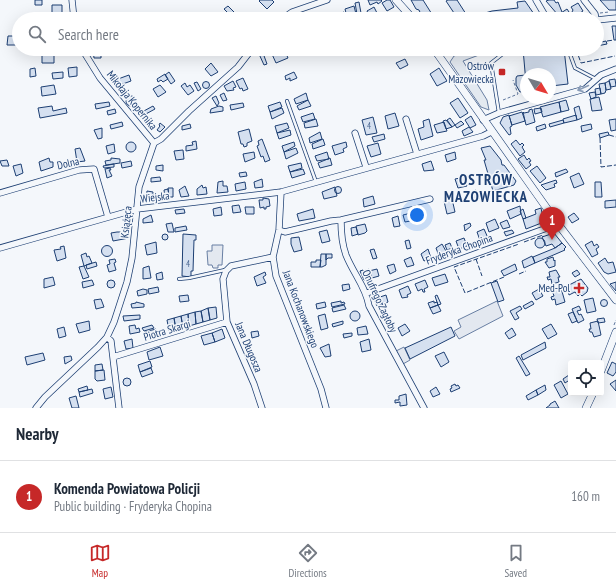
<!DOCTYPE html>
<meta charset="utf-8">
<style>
:root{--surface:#fff;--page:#f2f2f3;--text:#1f2937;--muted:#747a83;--line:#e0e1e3;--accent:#c62828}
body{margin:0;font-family:"PT Sans Narrow",sans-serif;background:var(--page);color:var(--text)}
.controls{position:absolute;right:12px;bottom:12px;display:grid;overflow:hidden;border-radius:4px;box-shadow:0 4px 16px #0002}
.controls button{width:36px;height:36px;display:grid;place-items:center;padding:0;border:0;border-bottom:1px solid var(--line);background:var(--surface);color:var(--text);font:20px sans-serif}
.compass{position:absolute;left:520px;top:68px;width:36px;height:36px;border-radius:50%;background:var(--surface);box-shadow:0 4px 16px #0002;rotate:128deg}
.you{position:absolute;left:417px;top:215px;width:14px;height:14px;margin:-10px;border:3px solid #fff;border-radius:50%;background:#1a73e8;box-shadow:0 0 0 6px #1a73e833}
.badge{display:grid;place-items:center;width:26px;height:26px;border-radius:50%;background:var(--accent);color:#fff;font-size:13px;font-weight:700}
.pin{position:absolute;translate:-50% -33px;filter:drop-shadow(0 1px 2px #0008)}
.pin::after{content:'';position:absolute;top:21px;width:14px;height:12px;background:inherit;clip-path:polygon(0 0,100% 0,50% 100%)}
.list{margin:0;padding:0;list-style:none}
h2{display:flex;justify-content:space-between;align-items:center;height:52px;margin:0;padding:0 16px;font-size:17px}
h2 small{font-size:13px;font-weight:400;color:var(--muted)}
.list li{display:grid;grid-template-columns:26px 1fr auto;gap:12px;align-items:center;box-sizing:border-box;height:72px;padding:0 16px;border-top:1px solid var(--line)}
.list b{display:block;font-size:15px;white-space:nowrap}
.list p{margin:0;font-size:13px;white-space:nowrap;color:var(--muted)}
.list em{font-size:13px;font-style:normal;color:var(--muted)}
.icon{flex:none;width:22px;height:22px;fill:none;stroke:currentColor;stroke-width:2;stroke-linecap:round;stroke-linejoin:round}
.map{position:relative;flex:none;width:616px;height:408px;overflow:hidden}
.search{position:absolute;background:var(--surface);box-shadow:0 4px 16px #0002;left:12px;right:12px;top:12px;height:44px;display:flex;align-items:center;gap:10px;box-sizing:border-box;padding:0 14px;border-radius:22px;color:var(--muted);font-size:15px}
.sheet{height:124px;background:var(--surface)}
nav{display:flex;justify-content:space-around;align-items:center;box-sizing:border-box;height:56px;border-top:1px solid var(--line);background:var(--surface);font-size:11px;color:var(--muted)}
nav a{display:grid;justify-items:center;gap:2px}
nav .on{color:var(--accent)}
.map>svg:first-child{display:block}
.green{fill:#e3e9f0;stroke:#687fa3}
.parking{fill:#e3e8f0;stroke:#687fa3}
.building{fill:#d5e0f0;stroke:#1d3f73}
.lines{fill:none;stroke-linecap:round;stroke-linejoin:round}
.service-casing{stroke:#1d3f73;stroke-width:4}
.minor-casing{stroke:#1d3f73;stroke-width:7}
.tertiary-casing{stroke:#1d3f73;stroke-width:8}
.secondary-casing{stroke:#1d3f73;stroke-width:8}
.path{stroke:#5e769c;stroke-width:1;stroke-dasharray:3 2;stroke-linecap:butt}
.service{stroke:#f4f7fb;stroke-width:2.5}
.minor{stroke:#f4f7fb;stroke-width:5.5}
.tertiary{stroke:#f4f7fb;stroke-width:7}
.secondary{stroke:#f4f7fb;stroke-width:7}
.fence{stroke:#1d3f73;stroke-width:1;stroke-dasharray:5 2;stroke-linecap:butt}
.oneway{stroke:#889bb7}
.poi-dot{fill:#c62828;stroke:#f4f7fb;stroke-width:1.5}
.labels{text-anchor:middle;stroke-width:3;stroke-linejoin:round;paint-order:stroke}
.number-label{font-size:9px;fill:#4b6792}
.poi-label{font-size:11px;fill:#1d3f73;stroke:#f4f7fb;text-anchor:end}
.street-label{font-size:11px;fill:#1d3f73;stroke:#f4f7fb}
.district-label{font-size:15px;font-weight:bold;letter-spacing:1px;fill:#1d3f73;stroke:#f4f7fb}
</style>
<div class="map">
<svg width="616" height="408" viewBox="0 0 616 408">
<rect width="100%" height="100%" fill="#f4f7fb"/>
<path class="green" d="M 469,49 L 495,49 L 463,61 L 487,100 L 489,110 L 481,107 L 450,62 L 454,56 Z"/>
<path class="parking" d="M 212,245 L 223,245 L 222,265 L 218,265 L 218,268 L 213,268 L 212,265 L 208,265 L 207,251 L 212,251 Z
M 497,301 L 503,316 L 459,339 L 454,331 L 461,327 L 458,320 Z
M 404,347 L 410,360 L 403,364 L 396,351 Z"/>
<path class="building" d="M 35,0 L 42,0 L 42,5 L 35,5 Z
M 260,0 L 272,0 L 274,2 L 267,9 L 259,1 Z
M 368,0 L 381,0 L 382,1 L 378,4 L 377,2 L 370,5 Z
M 387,0 L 390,0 L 394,7 L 387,11 L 382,3 Z
M 411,0 L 423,0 L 435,19 L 423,19 L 419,10 L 416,9 Z
M 448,0 L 457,0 L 466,14 L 458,19 L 446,1 Z
M 549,0 L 554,0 L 556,3 L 558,2 L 562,12 L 558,15 L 546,1 Z
M 600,0 L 616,0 L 616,10 L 609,10 Z
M 525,1 L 534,14 L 533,17 L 514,19 L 479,19 L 478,15 L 492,11 L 518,8 L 517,2 Z
M 359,2 L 361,13 L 357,14 L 355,3 Z
M 578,3 L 583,11 L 577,15 L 575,12 L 573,14 L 572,12 L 573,10 L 571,7 Z
M 52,5 L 62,5 L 62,14 L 52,14 Z
M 228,6 L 236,14 L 231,19 L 224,14 L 227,12 L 224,9 Z
M 354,6 L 356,14 L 347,17 L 345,9 Z
M 374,7 L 378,15 L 370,18 L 367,11 Z
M 567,9 L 569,12 L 560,18 L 558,15 Z
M 251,12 L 258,19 L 250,19 L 247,16 Z
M 344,12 L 345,17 L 337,19 L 335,15 Z
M 359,13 L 360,17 L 348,19 L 347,17 Z
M 401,13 L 404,18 L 390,19 Z
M 84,14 L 95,14 L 95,19 L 84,19 Z
M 314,14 L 316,19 L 306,19 L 306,18 Z
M 612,26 L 616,26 L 616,40 L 614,40 Z
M 8,36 L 19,36 L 19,45 L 7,45 Z
M 606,41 L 607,44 L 597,46 L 597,43 Z
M 105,49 L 105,54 L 101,55 L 101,58 L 94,58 L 93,50 Z
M 279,49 L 284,49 L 288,58 L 276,63 L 271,52 Z
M 523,49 L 564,49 L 568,84 L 551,86 L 550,74 L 526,74 L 526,83 Z
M 42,53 L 54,53 L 54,63 L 42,63 Z
M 263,53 L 267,64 L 264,65 L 259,54 Z
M 405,59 L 408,65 L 400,69 L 396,63 Z
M 211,63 L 218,72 L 211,76 L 205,69 Z
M 77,67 L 77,76 L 69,77 L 68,68 Z
M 35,68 L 36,76 L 30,77 L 30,69 Z
M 439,68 L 447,81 L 437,86 L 430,74 Z
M 63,72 L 63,78 L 53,79 L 52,73 Z
M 169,72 L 175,81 L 171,84 L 165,75 Z
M 294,72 L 297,78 L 290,81 L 290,78 L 286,80 L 285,76 Z
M 165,74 L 168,79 L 163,82 L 161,80 L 158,82 L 157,79 Z
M 129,75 L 131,81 L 120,85 L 118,79 Z
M 525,75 L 526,91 L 520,92 L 516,85 L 516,78 L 517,76 Z
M 243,78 L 248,89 L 243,91 L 242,88 L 240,89 L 236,81 Z
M 615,79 L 616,86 L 611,87 L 609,80 Z
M 233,81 L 236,87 L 233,88 L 234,90 L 227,91 L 224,86 Z
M 609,81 L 611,89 L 606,90 L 605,83 Z
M202.5 85a3.5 3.5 0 1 1 7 0a3.5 3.5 0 1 1-7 0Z
M 197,82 L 201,89 L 198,91 L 194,83 Z
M 185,83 L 187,87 L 190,85 L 194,91 L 188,95 L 181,86 Z
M 605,83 L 606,90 L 605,93 L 601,94 L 599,84 Z
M 54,85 L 56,94 L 42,96 L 41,87 Z
M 160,85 L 166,92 L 158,97 L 153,89 Z
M 600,88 L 601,94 L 596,95 L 595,89 Z
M 595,92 L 596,97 L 591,99 L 589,93 Z
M 224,93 L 227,100 L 223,101 L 220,95 Z
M 306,93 L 308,100 L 296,104 L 294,99 Z
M126 101a5 5 0 1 1 10 0a5 5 0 1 1-10 0Z
M 216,96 L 219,103 L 217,106 L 212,98 Z
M 599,97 L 602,110 L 592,111 L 590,99 Z
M 458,98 L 468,113 L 460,118 L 450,103 Z
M 308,100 L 311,106 L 299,110 L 297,106 Z
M 566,100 L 569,110 L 561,112 L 559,102 Z
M 109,102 L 110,106 L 96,109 L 95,104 Z
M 280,102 L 282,107 L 270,112 L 268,106 Z
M 559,102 L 561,112 L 543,117 L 540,107 Z
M 243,103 L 244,107 L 231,110 L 230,105 Z
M 52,106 L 53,111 L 66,108 L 67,113 L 40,118 L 38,108 Z
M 153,106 L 155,109 L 144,115 L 142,112 Z
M 219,106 L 223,107 L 223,111 L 210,113 L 211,109 Z
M 579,106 L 582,118 L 577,120 L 574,108 Z
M 282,108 L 284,113 L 272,119 L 270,112 Z
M 541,108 L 542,112 L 535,114 L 534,109 Z
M 115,109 L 116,113 L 108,115 L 107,111 Z
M 532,109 L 535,122 L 526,125 L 523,112 L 524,113 L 529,112 L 529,110 Z
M 522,112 L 525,121 L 512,125 L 509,116 Z
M 313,113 L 315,119 L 303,122 L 301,117 Z
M 395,113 L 399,126 L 388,129 L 385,116 Z
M 509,115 L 512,126 L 510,127 L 511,134 L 509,135 L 500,123 L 503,117 Z
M 576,115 L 577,120 L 564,123 L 563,119 Z
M 471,116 L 476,125 L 470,128 L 465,120 Z
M 373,117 L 377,133 L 366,135 L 362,120 Z
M 450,118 L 455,125 L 452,127 L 447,120 Z
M 316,119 L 318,126 L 305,128 L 304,123 Z
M 429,119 L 433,136 L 421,140 L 418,129 L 424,127 L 423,121 Z
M 616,119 L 616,130 L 611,131 L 609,120 Z
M 446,120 L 452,127 L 446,129 L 443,121 Z
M 563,120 L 564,123 L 550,127 L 549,124 Z
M 461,121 L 464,124 L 457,128 L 455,125 Z
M 122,122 L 123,126 L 111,129 L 110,125 Z
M 444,122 L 447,131 L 437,133 L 434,125 Z
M 160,123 L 165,127 L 160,132 L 157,130 L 160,126 L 159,125 Z
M 287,123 L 289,128 L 277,133 L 275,126 Z
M 190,124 L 191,128 L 182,130 L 182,126 Z
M 545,124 L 546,128 L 537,131 L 536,127 Z
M 591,124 L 592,129 L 582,132 L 581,126 Z
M 469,127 L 473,132 L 464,136 L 462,131 Z
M 102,128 L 102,138 L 98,139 L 94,130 Z
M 249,129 L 252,141 L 247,143 L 247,146 L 244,147 L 243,144 L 241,144 L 238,132 Z
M 290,130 L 291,135 L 279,139 L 277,133 Z
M 320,132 L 322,139 L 310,143 L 309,138 Z
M 608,132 L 609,135 L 600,138 L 599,134 Z
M 384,134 L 385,139 L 374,142 L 372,137 Z
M 262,139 L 270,160 L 265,162 L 263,156 L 261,157 L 257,146 L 259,145 L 258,141 Z
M 323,139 L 325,145 L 313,149 L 312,144 Z
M 516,140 L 520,145 L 522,143 L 524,145 L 522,147 L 525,152 L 520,156 L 511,144 Z
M 196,141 L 197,149 L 186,151 L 186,146 L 193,145 L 192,142 Z
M 294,142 L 295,146 L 284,152 L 282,146 Z
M 346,142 L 347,147 L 343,149 L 344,152 L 335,155 L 332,146 Z
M126 147a5 5 0 1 1 10 0a5 5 0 1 1-10 0Z
M 378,143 L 381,154 L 371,157 L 367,146 Z
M 114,144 L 115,152 L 108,154 L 106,146 Z
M 490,146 L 501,160 L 502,165 L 504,165 L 516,181 L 514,185 L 493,191 L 484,160 L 486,160 L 481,148 Z
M 80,148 L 85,161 L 77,162 L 75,149 Z
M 296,148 L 298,153 L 286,159 L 284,152 Z
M 183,150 L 184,159 L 176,160 L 174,151 Z
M 254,152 L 255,158 L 245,162 L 243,154 Z
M 327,152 L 329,159 L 317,161 L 315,156 Z
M 455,152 L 456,159 L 447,162 L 445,155 Z
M 524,155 L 527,160 L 529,158 L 531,161 L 529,162 L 531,165 L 526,169 L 518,159 Z
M 49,158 L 50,162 L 53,162 L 53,167 L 41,171 L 39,162 Z
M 111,158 L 120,159 L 120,163 L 106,165 L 105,161 L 111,160 Z
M 330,158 L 332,165 L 320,168 L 318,163 Z
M 7,160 L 9,166 L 2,166 L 0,161 Z
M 131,161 L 132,166 L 122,168 L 121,163 Z
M 431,161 L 434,170 L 424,171 L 422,164 Z
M 301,163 L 302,168 L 290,172 L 288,166 Z
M 21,164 L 23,173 L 16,176 L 13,166 Z
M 114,164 L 114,167 L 104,168 L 103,166 Z
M 163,165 L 163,171 L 156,170 L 156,166 Z
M 537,166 L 546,178 L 540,183 L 530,171 Z
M 110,168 L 111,170 L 109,170 L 112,176 L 107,178 L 105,169 Z
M 303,169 L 305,174 L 292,178 L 290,172 Z
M 566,169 L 568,172 L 556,177 L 555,173 Z
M 246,172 L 247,176 L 240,177 L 239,173 Z
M 579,173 L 584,184 L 574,188 L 570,177 Z
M 160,177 L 161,181 L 151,182 L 151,178 Z
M 465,177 L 467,186 L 458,188 L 455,179 Z
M 262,179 L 263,187 L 255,188 L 254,182 Z
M 556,180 L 557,183 L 554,184 L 555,187 L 546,190 L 541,185 Z
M 223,181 L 223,186 L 227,186 L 228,192 L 217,193 L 218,182 Z
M 245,182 L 246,189 L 236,191 L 235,184 Z
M 595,182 L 601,182 L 602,197 L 595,197 Z
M 202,185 L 203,188 L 206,187 L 207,194 L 197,195 L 197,189 Z
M 185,186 L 189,196 L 181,197 L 179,190 Z
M334.5 190a3.5 3.5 0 1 1 7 0a3.5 3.5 0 1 1-7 0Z
M 335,187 L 337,196 L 324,199 L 322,192 Z
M 168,188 L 173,188 L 173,197 L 169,197 Z
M 168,189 L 169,196 L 165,197 L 164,190 Z
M 476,190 L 479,199 L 474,200 L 471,192 Z
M 147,191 L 153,192 L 153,195 L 155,195 L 152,201 L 146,201 Z
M 373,196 L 375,204 L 364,207 L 363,199 Z
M 263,198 L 269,199 L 270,206 L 266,207 L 266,209 L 264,209 L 264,207 L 260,208 L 259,200 L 263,200 Z
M 452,199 L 455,212 L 447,214 L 444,201 Z
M 616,200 L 616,207 L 605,208 L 605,201 Z
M 239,205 L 241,212 L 233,213 L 232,206 Z
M 520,206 L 521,214 L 510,219 L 507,211 Z
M 221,207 L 222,215 L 214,216 L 213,209 Z
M 245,207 L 254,207 L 254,214 L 246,214 Z
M 541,208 L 544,222 L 526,229 L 523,219 L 536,214 L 535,210 Z
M 184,209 L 185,213 L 176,214 L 175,210 Z
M 313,209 L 315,218 L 299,221 L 297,214 Z
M 523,209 L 526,218 L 523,219 L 520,211 Z
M 415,212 L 416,220 L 405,222 L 403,215 Z
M 574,213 L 579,219 L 572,223 L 568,217 Z
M 151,215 L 153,222 L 143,223 L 143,219 Z
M 398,216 L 400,226 L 394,227 L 392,218 Z
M 495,219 L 499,228 L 489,232 L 486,223 Z
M 507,220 L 510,227 L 503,229 L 500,223 Z
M 172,223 L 174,232 L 168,232 L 166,224 Z
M 470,223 L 471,226 L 465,231 L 464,225 Z
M 365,224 L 367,231 L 365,233 L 358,235 L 356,226 Z
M 186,226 L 187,230 L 175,232 L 175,228 Z
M 356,227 L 358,234 L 352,236 L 351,228 Z
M 484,229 L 488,238 L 481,243 L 477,232 Z
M 327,230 L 330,241 L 322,243 L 319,232 Z
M 512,230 L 514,233 L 506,236 L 504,232 Z
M 117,232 L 121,232 L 121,235 L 128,234 L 129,238 L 113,241 L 111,233 Z
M 554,233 L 562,243 L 555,248 L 552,244 L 546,246 L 542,237 Z
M162 237a3 3 0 1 1 6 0a3 3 0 1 1-6 0Z
M 183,234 L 196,235 L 196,240 L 194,240 L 193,271 L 191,271 L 191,277 L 182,276 Z
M 299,237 L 302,250 L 294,252 L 291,244 L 291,238 Z
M 464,238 L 467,246 L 459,249 L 456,241 Z
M535 243a5 5 0 1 1 10 0a5 5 0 1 1-10 0Z
M 409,240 L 411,248 L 407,249 L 405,241 Z
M 592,241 L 594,246 L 597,244 L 599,247 L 596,249 L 598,254 L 592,257 L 585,245 Z
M 156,242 L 157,253 L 147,255 L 145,245 Z
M 450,243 L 452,248 L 447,250 L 445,245 Z
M 562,243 L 566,247 L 564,249 L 565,250 L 535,263 L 533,257 L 555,248 Z
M 442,244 L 447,253 L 439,256 L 436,248 Z
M101.5 251a5.5 5.5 0 1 1 11 0a5.5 5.5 0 1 1-11 0Z
M 64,246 L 66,258 L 57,261 L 54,250 L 61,249 L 60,247 Z
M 374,249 L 377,258 L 373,259 L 370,250 Z
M 428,249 L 431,258 L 424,261 L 421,254 Z
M 86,253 L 87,257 L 89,256 L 92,263 L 84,266 L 81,255 Z
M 321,254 L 326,254 L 326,265 L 322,267 L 320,267 Z
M 326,254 L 332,254 L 332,258 L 328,258 L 326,260 Z
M 532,256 L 535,263 L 524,268 L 522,261 Z
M 411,257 L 414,265 L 407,267 L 404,260 Z
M 553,257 L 554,261 L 555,260 L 555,266 L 549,268 L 545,262 L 547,262 L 547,259 Z
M 605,258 L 608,263 L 613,262 L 616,272 L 608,274 L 604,272 L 598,263 Z
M 115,259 L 116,262 L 114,263 L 116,270 L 109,272 L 107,265 L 110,264 L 109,260 Z
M 316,260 L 321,260 L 320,267 L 311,267 L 311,262 L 316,262 Z
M 96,262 L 97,266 L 87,269 L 86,265 Z
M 394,264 L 396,271 L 390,274 L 387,266 Z
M 515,264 L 517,270 L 504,276 L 501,271 Z
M 84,266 L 89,277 L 83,279 L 79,267 Z
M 149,266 L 151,278 L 143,279 L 143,268 Z
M 369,269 L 372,278 L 367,280 L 364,271 Z
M 377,269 L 379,276 L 372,278 L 369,271 Z
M 363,270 L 367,279 L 364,280 L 360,271 Z
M 556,270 L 560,277 L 558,277 L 559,282 L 552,284 L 551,279 L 548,280 L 547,277 L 550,277 L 549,272 Z
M 577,270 L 580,274 L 575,277 L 572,273 Z
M 162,272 L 163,279 L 157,280 L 156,274 Z
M 265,272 L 266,275 L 263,277 L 266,283 L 257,286 L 254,277 Z
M 445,274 L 448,282 L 435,286 L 432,278 Z
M 53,277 L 55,285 L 44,288 L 44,279 Z
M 581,279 L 588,288 L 587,292 L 582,296 L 580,294 L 578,296 L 575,292 L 569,295 L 567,286 Z
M107 284a4 4 0 1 1 8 0a4 4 0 1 1-8 0Z
M 92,280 L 94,285 L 83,288 L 82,282 Z
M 425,280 L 428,287 L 424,289 L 425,292 L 423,292 L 422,289 L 418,291 L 415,284 Z
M 497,281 L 504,300 L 498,302 L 491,283 Z
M 616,282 L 616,291 L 610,284 Z
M 349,284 L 350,289 L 343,291 L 342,285 Z
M 408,286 L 411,293 L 407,295 L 408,297 L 402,298 L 399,290 Z
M 158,287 L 159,292 L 149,294 L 148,289 Z
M 561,288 L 565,302 L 556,305 L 555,299 L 552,300 L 551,297 L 554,296 L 552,290 Z
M 143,289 L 147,290 L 147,294 L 138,296 L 137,291 Z
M 539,289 L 543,296 L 536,300 L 532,293 Z
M 188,295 L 189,301 L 180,302 L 179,296 Z
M 386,295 L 388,302 L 384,304 L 383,307 L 380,297 Z
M 437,295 L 441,304 L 438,305 L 435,296 Z
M 380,297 L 383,307 L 382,307 L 381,305 L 377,306 L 374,299 Z
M 593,298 L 596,311 L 587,313 L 584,300 Z
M 101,299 L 104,307 L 96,309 L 94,300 Z
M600.5 303a3.5 3.5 0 1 1 7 0a3.5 3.5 0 1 1-7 0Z
M 341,301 L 341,303 L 344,302 L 345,304 L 332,307 L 331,303 Z
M 434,301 L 434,303 L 437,302 L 438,305 L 430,308 L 428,303 Z
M 532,301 L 534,304 L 525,309 L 523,306 Z
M 136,302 L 144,304 L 144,307 L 132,308 L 131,304 L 136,303 Z
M 325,302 L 326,307 L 317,309 L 316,304 Z
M 344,305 L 346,309 L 333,312 L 332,308 Z
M 438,305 L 441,311 L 433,314 L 430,308 Z
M 520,306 L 522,309 L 516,313 L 519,318 L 515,320 L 510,311 Z
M 579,306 L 581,310 L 577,311 L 579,315 L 581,314 L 584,320 L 578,323 L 572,309 Z
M 216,307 L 217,318 L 210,320 L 208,308 Z
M 208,308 L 210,320 L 203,322 L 201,311 Z
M 201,311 L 203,322 L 196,324 L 195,312 Z
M350 316a5 5 0 1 1 10 0a5 5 0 1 1-10 0Z
M 195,312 L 196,324 L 189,326 L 188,314 Z
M 573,312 L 577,321 L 572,323 L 568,314 Z
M 188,314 L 189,326 L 183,328 L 181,316 Z
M 325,314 L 328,328 L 321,330 L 318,316 Z
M 140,315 L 140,319 L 124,321 L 123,316 Z
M 181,316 L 183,328 L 176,330 L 174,318 Z
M 174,318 L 176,330 L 169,331 L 167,320 Z
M 604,318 L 605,322 L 598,323 L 597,319 Z
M 89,321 L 90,330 L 79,333 L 76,324 Z
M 343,321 L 343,324 L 333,327 L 332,324 Z
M 598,321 L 601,335 L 594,337 L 592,332 L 590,332 L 589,329 L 591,329 L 590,323 Z
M 405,324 L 410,331 L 402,336 L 398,328 Z
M 551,324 L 557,334 L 548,339 L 542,329 Z
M 135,325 L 136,329 L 139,328 L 140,332 L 130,334 L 129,326 Z
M 152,325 L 154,328 L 144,331 L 142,328 Z
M 366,326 L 368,334 L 358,335 L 357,328 Z
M 64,327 L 66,336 L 59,338 L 57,329 Z
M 451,327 L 455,336 L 410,359 L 405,348 Z
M 512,328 L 516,335 L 509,339 L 505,333 Z
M 156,329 L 157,333 L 146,336 L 144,332 Z
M 222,329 L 225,338 L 215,342 L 212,333 Z
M 258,331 L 259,336 L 252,338 L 251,332 Z
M 212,333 L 215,342 L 204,345 L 201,336 Z
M 352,333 L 352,336 L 344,338 L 343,334 Z
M 132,339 L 133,348 L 126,349 L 124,341 Z
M 369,339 L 371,350 L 362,352 L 360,342 Z
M 545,342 L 546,348 L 523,360 L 521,355 Z
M 329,344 L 331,356 L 325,357 L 320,348 Z
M 160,347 L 163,356 L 149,360 L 147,352 Z
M 444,352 L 449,362 L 441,367 L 435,356 Z
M 43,353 L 45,360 L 27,365 L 25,357 Z
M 71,356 L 72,360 L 65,364 L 64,357 Z
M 519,356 L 530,374 L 526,376 L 516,358 Z
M 150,361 L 152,367 L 140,372 L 138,365 Z
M 612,362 L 616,364 L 616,372 L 613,376 L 607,373 Z
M 102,364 L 103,370 L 95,371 L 95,365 Z
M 151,368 L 153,373 L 142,377 L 140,372 Z
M 104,370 L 105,380 L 97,381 L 95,379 L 95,371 Z
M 569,375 L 571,379 L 565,383 L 563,379 Z
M123 382a4 4 0 1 1 8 0a4 4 0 1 1-8 0Z
M 616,380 L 616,391 L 610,384 Z
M 561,381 L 568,394 L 561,398 L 554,385 Z
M 455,384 L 456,386 L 458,385 L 460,388 L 451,392 L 450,389 L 452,388 L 451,386 Z
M 545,385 L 546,390 L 538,395 L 536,390 Z
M 87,386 L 88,390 L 79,392 L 78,389 Z
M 111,387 L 113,397 L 105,399 L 103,389 Z
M 436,387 L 440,394 L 433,397 L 430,391 Z
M 92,389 L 93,393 L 80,397 L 79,392 Z
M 536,390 L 538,395 L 528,400 L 526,396 Z
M 406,394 L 407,405 L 400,406 L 400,402 L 395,403 L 395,400 L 399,400 L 399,396 Z
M 76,396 L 79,408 L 72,408 L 69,398 Z
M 555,401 L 559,408 L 546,408 L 550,405 L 550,404 Z"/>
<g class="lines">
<g class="service-casing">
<path id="service" d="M 568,49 L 575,68 L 596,79
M 287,101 L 316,182
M 499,113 L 491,63 L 509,49
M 179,279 L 189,278 L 225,270"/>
</g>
<g class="minor-casing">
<path id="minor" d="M 72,0 L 74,19
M 536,0 L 547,19
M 584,0 L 595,14 L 596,19
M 282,19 L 292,12 L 327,0
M 597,20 L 616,18
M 82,49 L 100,78 L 154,143
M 438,55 L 450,49
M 406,119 L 417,154
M 483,120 L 499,113 L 585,89 L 601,75 L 616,69
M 355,133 L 366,167
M 281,192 L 279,230 L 273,257 L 276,276 L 321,389 L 326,408
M 0,193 L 79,170 L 94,169 L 108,217
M 341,220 C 341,232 342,244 346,255 C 353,273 366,287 369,306 L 424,408
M 279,230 L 285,232 L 331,221 L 341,220 L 430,199
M 0,248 L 137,209 L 281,192 L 483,136 L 491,132
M 367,293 L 558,224
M 107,337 L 111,341 L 119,408
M 113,357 L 227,322
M 36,408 L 45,397 L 98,347 L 107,337 L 114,322 L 127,282 L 132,258 L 139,187 L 154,143 L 161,139 L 189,111 L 238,67 L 252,49
M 262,408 L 254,384 L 227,322 L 223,279 L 226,271 L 231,266 L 273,257"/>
</g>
<g class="tertiary-casing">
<path id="tertiary" d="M 396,0 L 413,19
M 434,49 L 558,224 L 616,300"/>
</g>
<g class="secondary-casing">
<path id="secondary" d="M 601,371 L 616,332
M 586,408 L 593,393"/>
</g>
<path class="path" d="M 600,13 L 609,12
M 503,100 L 518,94 L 513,80
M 614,325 L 616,320
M 601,386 L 604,377"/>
<use href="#service" class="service"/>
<use href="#minor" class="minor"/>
<use href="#tertiary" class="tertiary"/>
<use href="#secondary" class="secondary"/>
<path class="fence" d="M 607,41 L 614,40
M 576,49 L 581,63 L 615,56
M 609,135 L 616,137
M 600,138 L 601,167 L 616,165
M 524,242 L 543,235 L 543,237
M 476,259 L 482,276
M 519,274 L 526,271
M 504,277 L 465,293 L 454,267 L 519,244"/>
</g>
<defs><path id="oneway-shaft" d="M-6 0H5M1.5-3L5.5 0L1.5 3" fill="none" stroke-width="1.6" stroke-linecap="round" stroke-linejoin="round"/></defs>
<use class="oneway" href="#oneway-shaft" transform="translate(583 88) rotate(156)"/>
<g class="poi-dot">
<rect x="498" y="68" width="8" height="8" rx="2"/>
<path d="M577 282h4v4h4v4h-4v4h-4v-4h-4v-4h4z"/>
</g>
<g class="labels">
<g class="number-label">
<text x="369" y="129">4</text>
<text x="188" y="267">4</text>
</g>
<g class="poi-label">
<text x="494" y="70">Ostrów<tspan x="494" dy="13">Mazowiecka</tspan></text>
<text x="570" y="292">Med-Pol</text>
</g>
<g class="street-label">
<text transform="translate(132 100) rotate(51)" y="4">Mikołaja Kopernika</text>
<text transform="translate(68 163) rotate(-13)" y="4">Dolna</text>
<text transform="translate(155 197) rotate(-7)" y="4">Wiejska</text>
<text transform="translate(126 222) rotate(-84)" y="4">Książęca</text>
<text transform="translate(459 249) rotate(-20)" y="4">Fryderyka Chopina</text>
<text transform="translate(380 301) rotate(65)" y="4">Onufrego Zagłoby</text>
<text transform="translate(301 309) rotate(69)" y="4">Jana Kochanowskiego</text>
<text transform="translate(167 330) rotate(-17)" y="4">Piotra Skargi</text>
<text transform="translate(249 347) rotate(67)" y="4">Jana Długosza</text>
</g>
<g class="district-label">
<text x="486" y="185">OSTRÓW<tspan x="486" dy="17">MAZOWIECKA</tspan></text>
</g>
</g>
</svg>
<div class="controls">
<button><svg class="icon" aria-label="locate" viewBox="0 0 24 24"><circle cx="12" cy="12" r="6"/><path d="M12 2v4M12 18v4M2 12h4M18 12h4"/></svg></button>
</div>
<svg class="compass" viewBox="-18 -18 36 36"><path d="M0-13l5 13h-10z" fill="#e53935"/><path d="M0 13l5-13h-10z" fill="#747a83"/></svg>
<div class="you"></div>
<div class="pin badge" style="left:552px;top:240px">1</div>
<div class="search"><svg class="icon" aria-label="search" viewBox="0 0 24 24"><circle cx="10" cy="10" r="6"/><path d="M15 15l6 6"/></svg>Search here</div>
</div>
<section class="sheet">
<h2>Nearby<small></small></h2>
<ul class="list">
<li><span class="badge">1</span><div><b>Komenda Powiatowa Policji</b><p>Public building · Fryderyka Chopina</p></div><em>160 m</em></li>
</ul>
</section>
<nav>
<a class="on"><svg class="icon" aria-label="map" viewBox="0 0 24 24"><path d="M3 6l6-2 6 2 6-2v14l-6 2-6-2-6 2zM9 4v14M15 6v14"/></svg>Map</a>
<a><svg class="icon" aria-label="directions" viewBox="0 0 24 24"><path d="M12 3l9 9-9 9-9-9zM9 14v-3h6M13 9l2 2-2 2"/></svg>Directions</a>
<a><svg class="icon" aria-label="saved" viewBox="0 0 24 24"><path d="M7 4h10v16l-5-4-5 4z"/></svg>Saved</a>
</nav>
